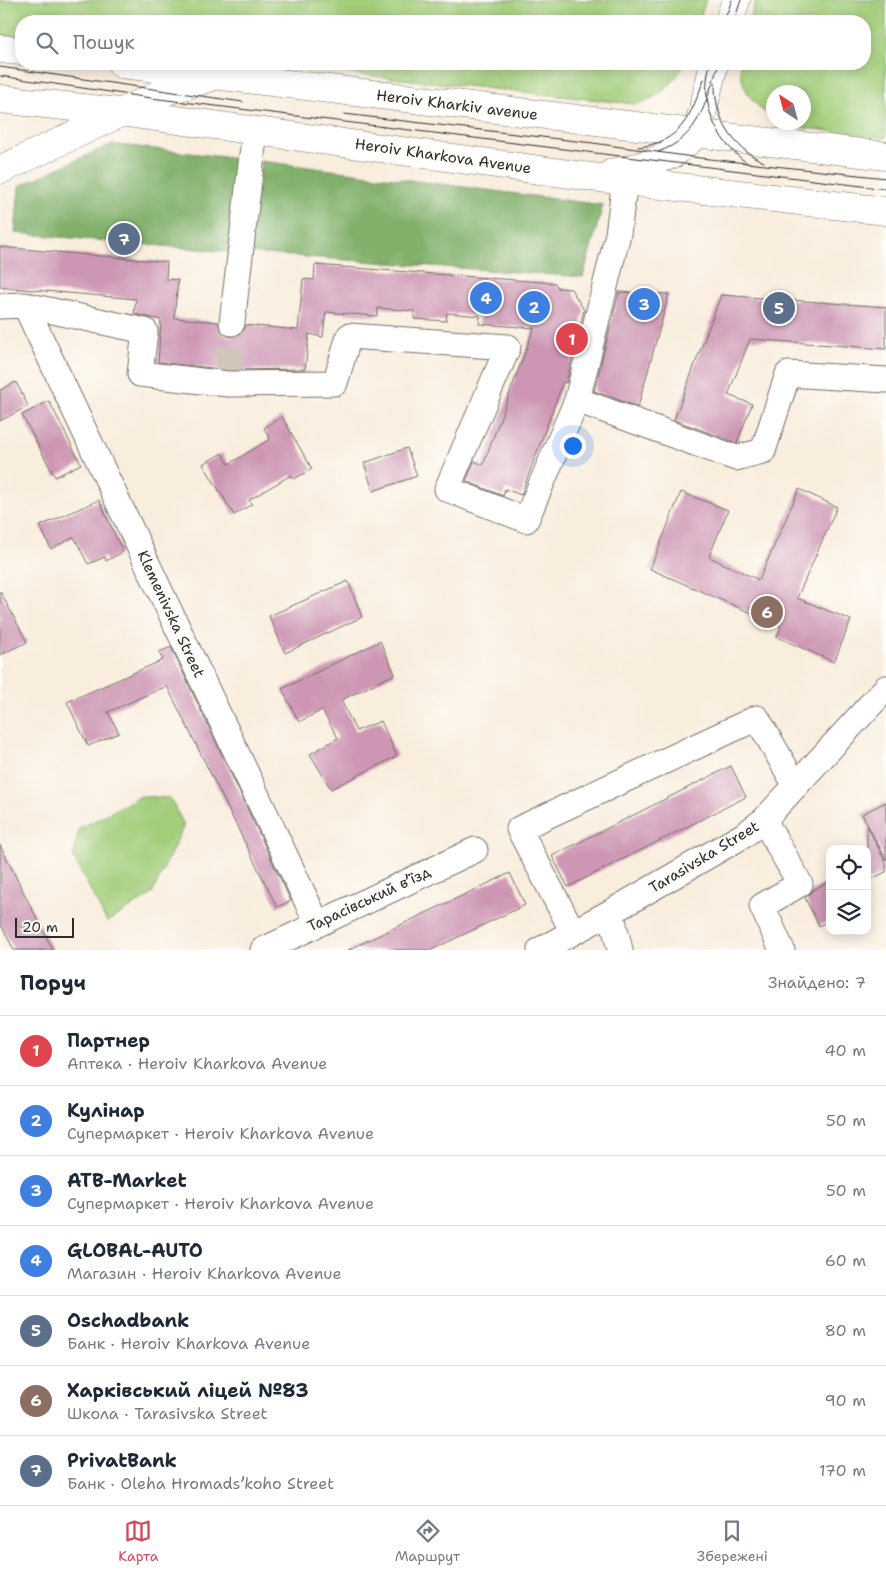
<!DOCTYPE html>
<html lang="uk">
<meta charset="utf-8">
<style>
:root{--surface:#fff;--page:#f2f2f3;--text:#1f2937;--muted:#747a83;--line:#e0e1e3;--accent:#d1495b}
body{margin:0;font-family:"Shantell Sans",sans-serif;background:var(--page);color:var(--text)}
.controls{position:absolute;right:15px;bottom:15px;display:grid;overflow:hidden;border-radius:10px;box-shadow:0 2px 12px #0003}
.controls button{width:45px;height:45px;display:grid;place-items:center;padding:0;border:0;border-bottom:1px solid var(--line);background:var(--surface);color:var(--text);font:25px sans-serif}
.compass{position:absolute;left:766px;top:85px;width:45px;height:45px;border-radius:50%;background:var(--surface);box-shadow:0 2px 12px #0003;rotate:324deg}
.scale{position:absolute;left:15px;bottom:12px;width:59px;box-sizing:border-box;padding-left:5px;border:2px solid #2b2b2b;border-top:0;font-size:14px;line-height:18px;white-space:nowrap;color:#2b2b2b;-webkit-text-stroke:4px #fdfcf7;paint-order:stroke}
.you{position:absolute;left:572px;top:445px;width:18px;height:18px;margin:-12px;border:4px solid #fff;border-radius:50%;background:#1a73e8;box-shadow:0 0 0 8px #1a73e833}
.badge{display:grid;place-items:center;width:32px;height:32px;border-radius:50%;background:var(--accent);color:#fff;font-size:16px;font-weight:700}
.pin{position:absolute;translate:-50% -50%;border:2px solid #fff;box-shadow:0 1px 5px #0006}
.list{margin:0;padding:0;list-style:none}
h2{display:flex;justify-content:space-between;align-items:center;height:65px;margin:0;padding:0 20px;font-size:21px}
h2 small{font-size:16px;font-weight:400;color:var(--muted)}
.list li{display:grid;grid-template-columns:32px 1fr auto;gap:15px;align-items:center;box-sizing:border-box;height:70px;padding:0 20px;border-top:1px solid var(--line)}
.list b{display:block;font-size:19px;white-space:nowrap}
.list p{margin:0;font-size:16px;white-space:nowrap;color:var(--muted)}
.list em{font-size:16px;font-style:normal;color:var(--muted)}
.icon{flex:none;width:28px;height:28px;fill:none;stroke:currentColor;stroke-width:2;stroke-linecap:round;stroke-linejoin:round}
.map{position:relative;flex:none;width:886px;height:950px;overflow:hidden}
.search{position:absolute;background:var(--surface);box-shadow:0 2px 12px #0003;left:15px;right:15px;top:15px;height:55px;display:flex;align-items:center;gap:12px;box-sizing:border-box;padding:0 18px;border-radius:20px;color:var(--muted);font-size:19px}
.sheet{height:555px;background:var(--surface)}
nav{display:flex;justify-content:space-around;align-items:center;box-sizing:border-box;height:70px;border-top:1px solid var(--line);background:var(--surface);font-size:14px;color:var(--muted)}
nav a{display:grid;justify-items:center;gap:2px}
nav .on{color:var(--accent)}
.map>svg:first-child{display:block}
.green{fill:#a2cd7a;stroke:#667c52}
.forest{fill:#81b06a;stroke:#566e4a}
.building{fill:#cd96b4}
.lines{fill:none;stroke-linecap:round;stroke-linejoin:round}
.minor-tunnel{stroke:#d0c6b9;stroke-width:25;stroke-dasharray:25 12;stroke-linecap:butt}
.minor-casing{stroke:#736f69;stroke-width:27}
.major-casing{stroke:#736f69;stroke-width:29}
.minor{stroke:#fff;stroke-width:25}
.major{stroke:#fff;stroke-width:28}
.tram{stroke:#2b2b2b;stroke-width:1}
.labels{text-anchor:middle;stroke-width:4;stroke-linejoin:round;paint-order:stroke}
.street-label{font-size:15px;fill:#2b2b2b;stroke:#fdfcf7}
</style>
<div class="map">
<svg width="886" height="950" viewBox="0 0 886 950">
<rect width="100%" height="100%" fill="#fdfcf7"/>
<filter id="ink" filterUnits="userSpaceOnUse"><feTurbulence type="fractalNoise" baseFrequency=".02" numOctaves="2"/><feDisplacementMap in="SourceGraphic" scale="10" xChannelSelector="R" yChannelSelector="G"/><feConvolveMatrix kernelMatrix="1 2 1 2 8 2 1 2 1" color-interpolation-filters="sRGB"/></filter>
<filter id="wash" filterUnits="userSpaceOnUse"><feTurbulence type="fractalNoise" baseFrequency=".0096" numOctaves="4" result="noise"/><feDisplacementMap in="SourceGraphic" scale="20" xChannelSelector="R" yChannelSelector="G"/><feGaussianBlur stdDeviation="1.12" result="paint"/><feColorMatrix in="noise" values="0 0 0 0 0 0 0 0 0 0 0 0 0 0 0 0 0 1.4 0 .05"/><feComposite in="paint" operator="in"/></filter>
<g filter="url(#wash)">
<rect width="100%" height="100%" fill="#f9eddd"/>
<path class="green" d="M 0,0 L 706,0 L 699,21 L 21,21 L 21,38 L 0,35 Z
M 756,0 L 886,0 L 886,138 L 805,128 L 781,123 L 804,122 L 804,92 L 774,92 L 773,118 C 754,106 740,88 740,64 L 865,64 L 865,21 L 749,21 Z
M 261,64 L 684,64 C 674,84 658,99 635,104 Z
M 141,796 L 170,798 L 184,825 L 152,894 L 107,922 L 73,857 L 79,829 Z"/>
<path class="forest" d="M 112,144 L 242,159 L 230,252 L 15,233 L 19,186 Z
M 261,161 L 603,205 L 583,277 L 251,253 Z"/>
<g id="blocks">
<path class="building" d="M 0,247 L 167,262 L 166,279 L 178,280 L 174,318 L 218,322 L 223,334 L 231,337 L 243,332 L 246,325 L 298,330 L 303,279 L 314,280 L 315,265 L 555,283 L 558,288 L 571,289 L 584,310 L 566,383 L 563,382 L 521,495 L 505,489 L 503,496 L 466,481 L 474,461 L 483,465 L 534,328 L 479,324 L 480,316 L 447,313 L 446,321 L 414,319 L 414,311 L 378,308 L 377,316 L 326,312 L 323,337 L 309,334 L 305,369 L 229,370 L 158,362 L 161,320 L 134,314 L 136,299 L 0,287 Z
M 619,292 L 669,294 L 638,407 L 594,391 Z
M 721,295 L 886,307 L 886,349 L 750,339 L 728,395 L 752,404 L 737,443 L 674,420 Z
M 16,382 L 28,406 L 0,421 L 0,390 Z
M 49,401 L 81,464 L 55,477 L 22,415 Z
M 282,417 L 312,469 L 294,479 L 291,475 L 249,500 L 252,504 L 234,515 L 203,464 L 222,453 L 229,464 L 270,439 L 264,428 Z
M 407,448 L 417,476 L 373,491 L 364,463 Z
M 799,489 L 837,507 L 797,598 L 851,620 L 834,662 L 777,637 L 781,626 L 650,569 L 681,492 L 728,510 L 709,557 L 759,580 Z
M 99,500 L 123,552 L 106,561 L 105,557 L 88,564 L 74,537 L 51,549 L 40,526 Z
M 348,581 L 362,617 L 285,653 L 269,616 Z
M 0,591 L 27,642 L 0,655 Z
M 380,641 L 395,674 L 341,700 L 356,731 L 381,721 L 397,756 L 331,789 L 310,754 L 338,738 L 322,710 L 299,722 L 282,689 Z
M 171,647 L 291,901 L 277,907 L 167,686 L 108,712 L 119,733 L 88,746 L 67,702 L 163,660 L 159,652 Z
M 731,766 L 746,797 L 568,887 L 552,856 Z
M 886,802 L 886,860 L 862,814 Z
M 867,826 L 886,863 L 886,872 L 867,881 Z
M 0,845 L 29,903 L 53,950 L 14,950 L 0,923 Z
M 510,873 L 525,905 L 431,950 L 348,950 Z
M 830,881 L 830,920 L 819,926 L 805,898 L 813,890 Z"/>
</g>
</g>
<g filter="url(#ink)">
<use href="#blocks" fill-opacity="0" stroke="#736f69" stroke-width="1"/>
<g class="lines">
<path class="minor-tunnel" d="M 228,373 L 232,323"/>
<g class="minor-casing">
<path id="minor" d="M 25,305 L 317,923
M 0,306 L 25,305 L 145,331 L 140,374 L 228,384 L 335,383 L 349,336 L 508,347 L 447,489 L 526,520 L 577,400 L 736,458 L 763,451 L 788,374 L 886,380
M 232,323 L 255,130
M 577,400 L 618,234 L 625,180
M 764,820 L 800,884 L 762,906 L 782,950
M 611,912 L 620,950
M 573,932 L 519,829 L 757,718 L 796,786
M 263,950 L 475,850
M 540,950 L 611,912 L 744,835 L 764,820 L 886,688"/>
</g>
<g class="major-casing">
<path id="major" d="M 729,21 L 736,0
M 0,49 L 21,51
M 122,64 L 886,156
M 0,99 L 119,112 L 591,177 L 886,211
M 697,134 L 714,64
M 0,170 L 167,91 L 209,78
M 612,173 L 641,166 L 673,154 L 697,134"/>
</g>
<use href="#minor" class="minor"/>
<use href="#major" class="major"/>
<path class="tram" d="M 724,21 L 732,0
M 734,21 L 741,0
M 710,64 C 699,103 715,140 747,163
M 0,67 L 243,102
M 0,76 L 151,98 L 886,189
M 715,82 C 714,117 732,148 764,162
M 344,114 L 593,143 L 700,158 L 886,178
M 638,147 C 681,143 691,115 704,79
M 658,152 C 701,137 705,101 719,64"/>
</g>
</g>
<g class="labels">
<g class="street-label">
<text transform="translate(457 105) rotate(7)" y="5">Heroiv Kharkiv avenue</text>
<text transform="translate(443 156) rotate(8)" y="5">Heroiv Kharkova Avenue</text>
<text transform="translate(171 614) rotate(65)" y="5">Klemenivska Street</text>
<text transform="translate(704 857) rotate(-31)" y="5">Tarasivska Street</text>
<text transform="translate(369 899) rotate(-25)" y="5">Тарасівський в’їзд</text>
</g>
</g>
</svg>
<div class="controls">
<button><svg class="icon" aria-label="locate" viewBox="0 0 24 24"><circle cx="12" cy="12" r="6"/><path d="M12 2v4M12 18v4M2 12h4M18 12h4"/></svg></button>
<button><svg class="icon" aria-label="layers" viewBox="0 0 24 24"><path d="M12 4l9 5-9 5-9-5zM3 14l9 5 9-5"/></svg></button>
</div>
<svg class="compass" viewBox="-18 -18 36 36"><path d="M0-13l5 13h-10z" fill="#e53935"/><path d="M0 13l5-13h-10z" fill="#747a83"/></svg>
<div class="scale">20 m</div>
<div class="you"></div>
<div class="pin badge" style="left:572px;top:339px;background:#e0444e">1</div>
<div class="pin badge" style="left:534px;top:307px;background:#3f7fe0">2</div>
<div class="pin badge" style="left:644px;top:304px;background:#3f7fe0">3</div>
<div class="pin badge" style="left:486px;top:298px;background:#3f7fe0">4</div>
<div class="pin badge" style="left:779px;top:308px;background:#5c6f8a">5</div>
<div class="pin badge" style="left:767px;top:612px;background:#8d6e63">6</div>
<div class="pin badge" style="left:124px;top:239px;background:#5c6f8a">7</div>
<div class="search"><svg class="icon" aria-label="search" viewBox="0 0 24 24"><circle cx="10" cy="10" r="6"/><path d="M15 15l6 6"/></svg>Пошук</div>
</div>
<section class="sheet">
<h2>Поруч<small>Знайдено: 7</small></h2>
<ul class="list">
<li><span class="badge" style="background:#e0444e">1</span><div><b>Партнер</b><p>Аптека · Heroiv Kharkova Avenue</p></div><em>40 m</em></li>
<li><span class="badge" style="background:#3f7fe0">2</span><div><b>Кулінар</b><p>Супермаркет · Heroiv Kharkova Avenue</p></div><em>50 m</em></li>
<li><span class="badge" style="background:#3f7fe0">3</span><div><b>ATB-Market</b><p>Супермаркет · Heroiv Kharkova Avenue</p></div><em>50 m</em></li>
<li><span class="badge" style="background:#3f7fe0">4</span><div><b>GLOBAL-AUTO</b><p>Магазин · Heroiv Kharkova Avenue</p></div><em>60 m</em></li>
<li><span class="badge" style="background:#5c6f8a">5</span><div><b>Oschadbank</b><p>Банк · Heroiv Kharkova Avenue</p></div><em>80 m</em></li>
<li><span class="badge" style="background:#8d6e63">6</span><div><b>Харківський ліцей №83</b><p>Школа · Tarasivska Street</p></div><em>90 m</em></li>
<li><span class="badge" style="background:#5c6f8a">7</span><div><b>PrivatBank</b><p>Банк · Oleha Hromadsʹkoho Street</p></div><em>170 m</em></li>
</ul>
</section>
<nav>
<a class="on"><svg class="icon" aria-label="map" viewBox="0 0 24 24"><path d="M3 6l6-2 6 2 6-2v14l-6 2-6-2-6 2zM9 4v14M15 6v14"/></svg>Карта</a>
<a><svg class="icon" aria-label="directions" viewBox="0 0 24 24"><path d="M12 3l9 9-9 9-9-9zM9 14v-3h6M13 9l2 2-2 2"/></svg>Маршрут</a>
<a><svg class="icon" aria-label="saved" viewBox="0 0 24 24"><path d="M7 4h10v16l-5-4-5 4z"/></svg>Збережені</a>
</nav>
